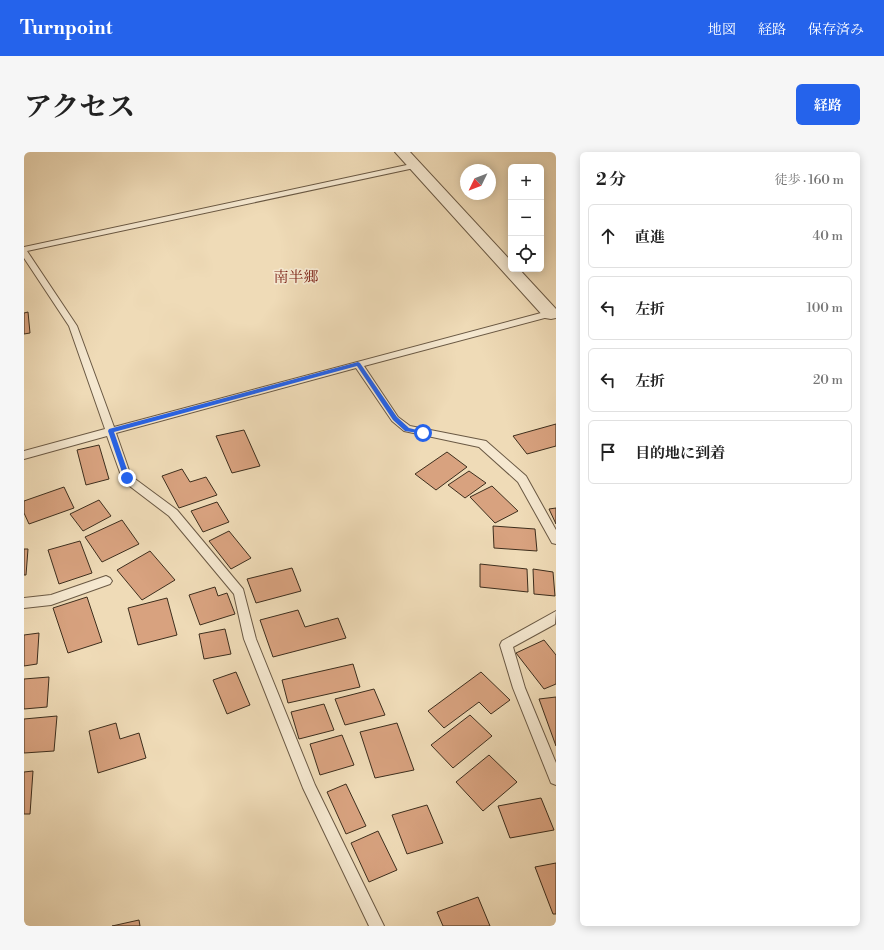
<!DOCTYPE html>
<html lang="ja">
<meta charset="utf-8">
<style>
:root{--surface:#fff;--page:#f6f6f6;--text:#222;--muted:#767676;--line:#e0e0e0;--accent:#2563eb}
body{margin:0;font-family:"Libre Bodoni","Noto Serif JP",serif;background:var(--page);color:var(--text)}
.controls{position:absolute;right:12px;top:12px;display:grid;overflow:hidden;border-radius:6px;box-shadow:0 2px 10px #0003}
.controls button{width:36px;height:36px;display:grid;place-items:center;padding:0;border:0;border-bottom:1px solid var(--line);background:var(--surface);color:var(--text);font:20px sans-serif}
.compass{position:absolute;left:436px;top:12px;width:36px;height:36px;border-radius:50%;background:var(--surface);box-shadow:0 2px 10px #0003;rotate:227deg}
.stop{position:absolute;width:12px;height:12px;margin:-9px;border:3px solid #2563eb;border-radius:50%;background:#fff}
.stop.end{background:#2563eb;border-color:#fff;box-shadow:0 1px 4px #0008}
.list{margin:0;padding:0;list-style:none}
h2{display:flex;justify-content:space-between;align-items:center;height:52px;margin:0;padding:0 16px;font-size:17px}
h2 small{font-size:13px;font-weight:400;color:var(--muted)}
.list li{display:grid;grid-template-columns:26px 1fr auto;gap:12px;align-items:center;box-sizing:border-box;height:64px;margin:0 8px 8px;padding:0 8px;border:1px solid var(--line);border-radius:6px}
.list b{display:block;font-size:15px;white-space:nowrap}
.list em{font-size:13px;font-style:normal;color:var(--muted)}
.icon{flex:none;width:22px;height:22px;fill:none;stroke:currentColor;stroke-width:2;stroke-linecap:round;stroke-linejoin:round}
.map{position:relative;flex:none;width:532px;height:774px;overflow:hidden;border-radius:6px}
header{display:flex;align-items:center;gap:24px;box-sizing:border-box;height:56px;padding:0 20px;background:var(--accent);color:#fff}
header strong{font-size:19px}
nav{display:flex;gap:22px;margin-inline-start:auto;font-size:14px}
.intro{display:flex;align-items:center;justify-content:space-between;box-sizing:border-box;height:96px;padding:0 24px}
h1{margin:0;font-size:28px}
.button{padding:10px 18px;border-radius:6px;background:var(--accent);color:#fff;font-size:14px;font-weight:700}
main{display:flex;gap:24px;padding:0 24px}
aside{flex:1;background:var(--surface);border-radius:6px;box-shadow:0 2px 10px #0003}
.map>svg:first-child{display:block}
.building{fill:#d8a27f;stroke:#3d2e1d}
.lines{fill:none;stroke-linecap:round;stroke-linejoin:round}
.lane-casing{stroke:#6a5944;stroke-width:2}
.street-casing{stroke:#6a5944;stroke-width:2}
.lane{fill:#f5e8d0;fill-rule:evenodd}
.street{fill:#f5e8d0;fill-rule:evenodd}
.route{fill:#2563eb}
.labels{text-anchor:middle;stroke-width:3.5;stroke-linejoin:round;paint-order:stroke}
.far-quarter-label{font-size:15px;fill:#7a1f14;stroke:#f5e8d0}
</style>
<header>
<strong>Turnpoint</strong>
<nav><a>地図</a><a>経路</a><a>保存済み</a></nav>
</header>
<div class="intro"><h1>アクセス</h1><a class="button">経路</a></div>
<main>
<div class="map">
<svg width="532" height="774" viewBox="0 0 532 774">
<rect width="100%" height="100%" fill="#efdbb7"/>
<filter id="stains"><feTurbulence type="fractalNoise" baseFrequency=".005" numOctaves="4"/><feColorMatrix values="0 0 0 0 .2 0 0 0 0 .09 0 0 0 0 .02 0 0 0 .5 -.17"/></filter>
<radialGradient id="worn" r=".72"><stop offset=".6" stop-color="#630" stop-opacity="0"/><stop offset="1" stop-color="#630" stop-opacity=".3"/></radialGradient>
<path class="building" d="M 4,160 L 6,181 L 0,182 L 0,161 Z
M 532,272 L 532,294 L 503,302 L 489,284 Z
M 220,278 L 236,314 L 208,321 L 192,284 Z
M 75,293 L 85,327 L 62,333 L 53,298 Z
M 423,300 L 443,315 L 412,338 L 391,322 Z
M 158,317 L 166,330 L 182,325 L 193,343 L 155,356 L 138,324 Z
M 445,319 L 462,331 L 441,346 L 424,333 Z
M 468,334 L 494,359 L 471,371 L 446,345 Z
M 40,335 L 50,356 L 5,372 L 0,361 L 0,349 Z
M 75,348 L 87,364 L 59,379 L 46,362 Z
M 193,350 L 205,370 L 179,380 L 167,359 Z
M 532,356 L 532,372 L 525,357 Z
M 98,368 L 115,392 L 78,410 L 61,385 Z
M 469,374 L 511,377 L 513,399 L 470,396 Z
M 205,379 L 227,406 L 207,417 L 185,389 Z
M 56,389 L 68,421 L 35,432 L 24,398 Z
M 0,397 L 4,397 L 2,423 L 0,423 Z
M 126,399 L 151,428 L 118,448 L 93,418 Z
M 456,412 L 503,417 L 504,440 L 456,435 Z
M 268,416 L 277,439 L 232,451 L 223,427 Z
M 509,417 L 529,420 L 531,444 L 510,442 Z
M 191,435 L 194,444 L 203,441 L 211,462 L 176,473 L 165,443 Z
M 63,445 L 78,490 L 44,501 L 29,456 Z
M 143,446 L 153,483 L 114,493 L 104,456 Z
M 274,458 L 281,475 L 314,466 L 322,486 L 249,505 L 236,468 Z
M 201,477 L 207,502 L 180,507 L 175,482 Z
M 15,481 L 13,512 L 0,514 L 0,483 Z
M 520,488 L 532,503 L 532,532 L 520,537 L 492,501 Z
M 329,512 L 336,535 L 264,551 L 258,528 Z
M 212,520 L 226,553 L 203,562 L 189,528 Z
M 457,520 L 486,548 L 467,562 L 455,550 L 420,576 L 404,559 Z
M 25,525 L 23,555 L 0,557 L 0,527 Z
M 350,537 L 361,563 L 321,573 L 311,547 Z
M 532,545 L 532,594 L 515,547 Z
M 300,552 L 310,578 L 275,587 L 267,560 Z
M 446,563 L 468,584 L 429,616 L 407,593 Z
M 33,564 L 30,599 L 0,601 L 0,567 Z
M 92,571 L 96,587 L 115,581 L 122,606 L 74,621 L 65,579 Z
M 373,571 L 390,618 L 351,626 L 336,580 Z
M 318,583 L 330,613 L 296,623 L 286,592 Z
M 465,603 L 493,630 L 459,659 L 432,630 Z
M 9,619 L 6,662 L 0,662 L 0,620 Z
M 322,632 L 342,674 L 322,682 L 303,640 Z
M 517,646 L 530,678 L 486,686 L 474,654 Z
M 403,653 L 419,691 L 383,702 L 368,663 Z
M 354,679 L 373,718 L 345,730 L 327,691 Z
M 532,711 L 532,762 L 529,762 L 511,715 Z
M 454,745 L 466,774 L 419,774 L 413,760 Z
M 115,768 L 116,774 L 88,774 Z"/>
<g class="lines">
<g class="lane-casing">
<path id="lane" d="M 392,11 L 395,11 L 395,15 L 3,99 L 53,174 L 90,275 L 532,157 L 532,163 L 340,214 L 374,265 L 386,274 L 462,289 L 502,324 L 532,378 L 532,392 L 528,391 L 494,330 L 455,295 L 380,279 L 368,269 L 332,216 L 92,281 L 107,324 L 153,358 L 219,437 L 232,487 L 291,633 L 360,774 L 345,774 L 279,636 L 220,487 L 210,442 L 145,364 L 99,329 L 83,284 L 0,307 L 0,299 L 81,277 L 45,174 L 0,106 L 0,95 Z
M 82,424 L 86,426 L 88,429 L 86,432 L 27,453 L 0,456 L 0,446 L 27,443 Z
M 532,459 L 531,472 L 489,495 L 501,536 L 532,611 L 532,633 L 527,631 L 489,536 L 476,493 L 478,489 Z"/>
</g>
<g class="street-casing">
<path id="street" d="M 371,0 L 386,0 L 487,109 L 487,117 L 495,117 L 532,157 L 532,166 L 527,167 L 521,166 Z"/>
</g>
<use href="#lane" class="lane"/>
<use href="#street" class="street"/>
</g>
<path class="route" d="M 334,210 L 336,211 L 373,265 L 385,276 L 401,280 L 401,282 L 381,279 L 369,268 L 333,214 L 90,280 L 106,326 L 103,328 L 100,326 L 84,279 L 85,277 Z"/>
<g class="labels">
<g class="far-quarter-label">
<text x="272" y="130">南半郷</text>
</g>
</g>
<rect width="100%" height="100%" filter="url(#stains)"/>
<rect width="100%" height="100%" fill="url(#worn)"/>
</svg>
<div class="controls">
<button>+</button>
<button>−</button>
<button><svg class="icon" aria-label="locate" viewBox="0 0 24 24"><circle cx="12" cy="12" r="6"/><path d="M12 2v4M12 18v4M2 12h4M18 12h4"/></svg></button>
</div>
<svg class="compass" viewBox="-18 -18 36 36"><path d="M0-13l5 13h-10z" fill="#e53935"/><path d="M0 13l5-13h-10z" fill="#767676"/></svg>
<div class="stop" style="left:399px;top:281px"></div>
<div class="stop end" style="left:103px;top:326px"></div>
</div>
<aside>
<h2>2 分<small>徒歩 · 160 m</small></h2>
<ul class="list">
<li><svg class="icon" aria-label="ahead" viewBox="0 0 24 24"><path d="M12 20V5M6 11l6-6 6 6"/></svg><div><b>直進</b></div><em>40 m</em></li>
<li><svg class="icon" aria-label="left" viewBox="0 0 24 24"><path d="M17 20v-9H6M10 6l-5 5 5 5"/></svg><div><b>左折</b></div><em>100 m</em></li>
<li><svg class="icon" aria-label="left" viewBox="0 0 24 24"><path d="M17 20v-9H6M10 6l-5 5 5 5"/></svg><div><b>左折</b></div><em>20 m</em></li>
<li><svg class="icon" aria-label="arrive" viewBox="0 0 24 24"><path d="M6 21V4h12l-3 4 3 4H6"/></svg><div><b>目的地に到着</b></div></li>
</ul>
</aside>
</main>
